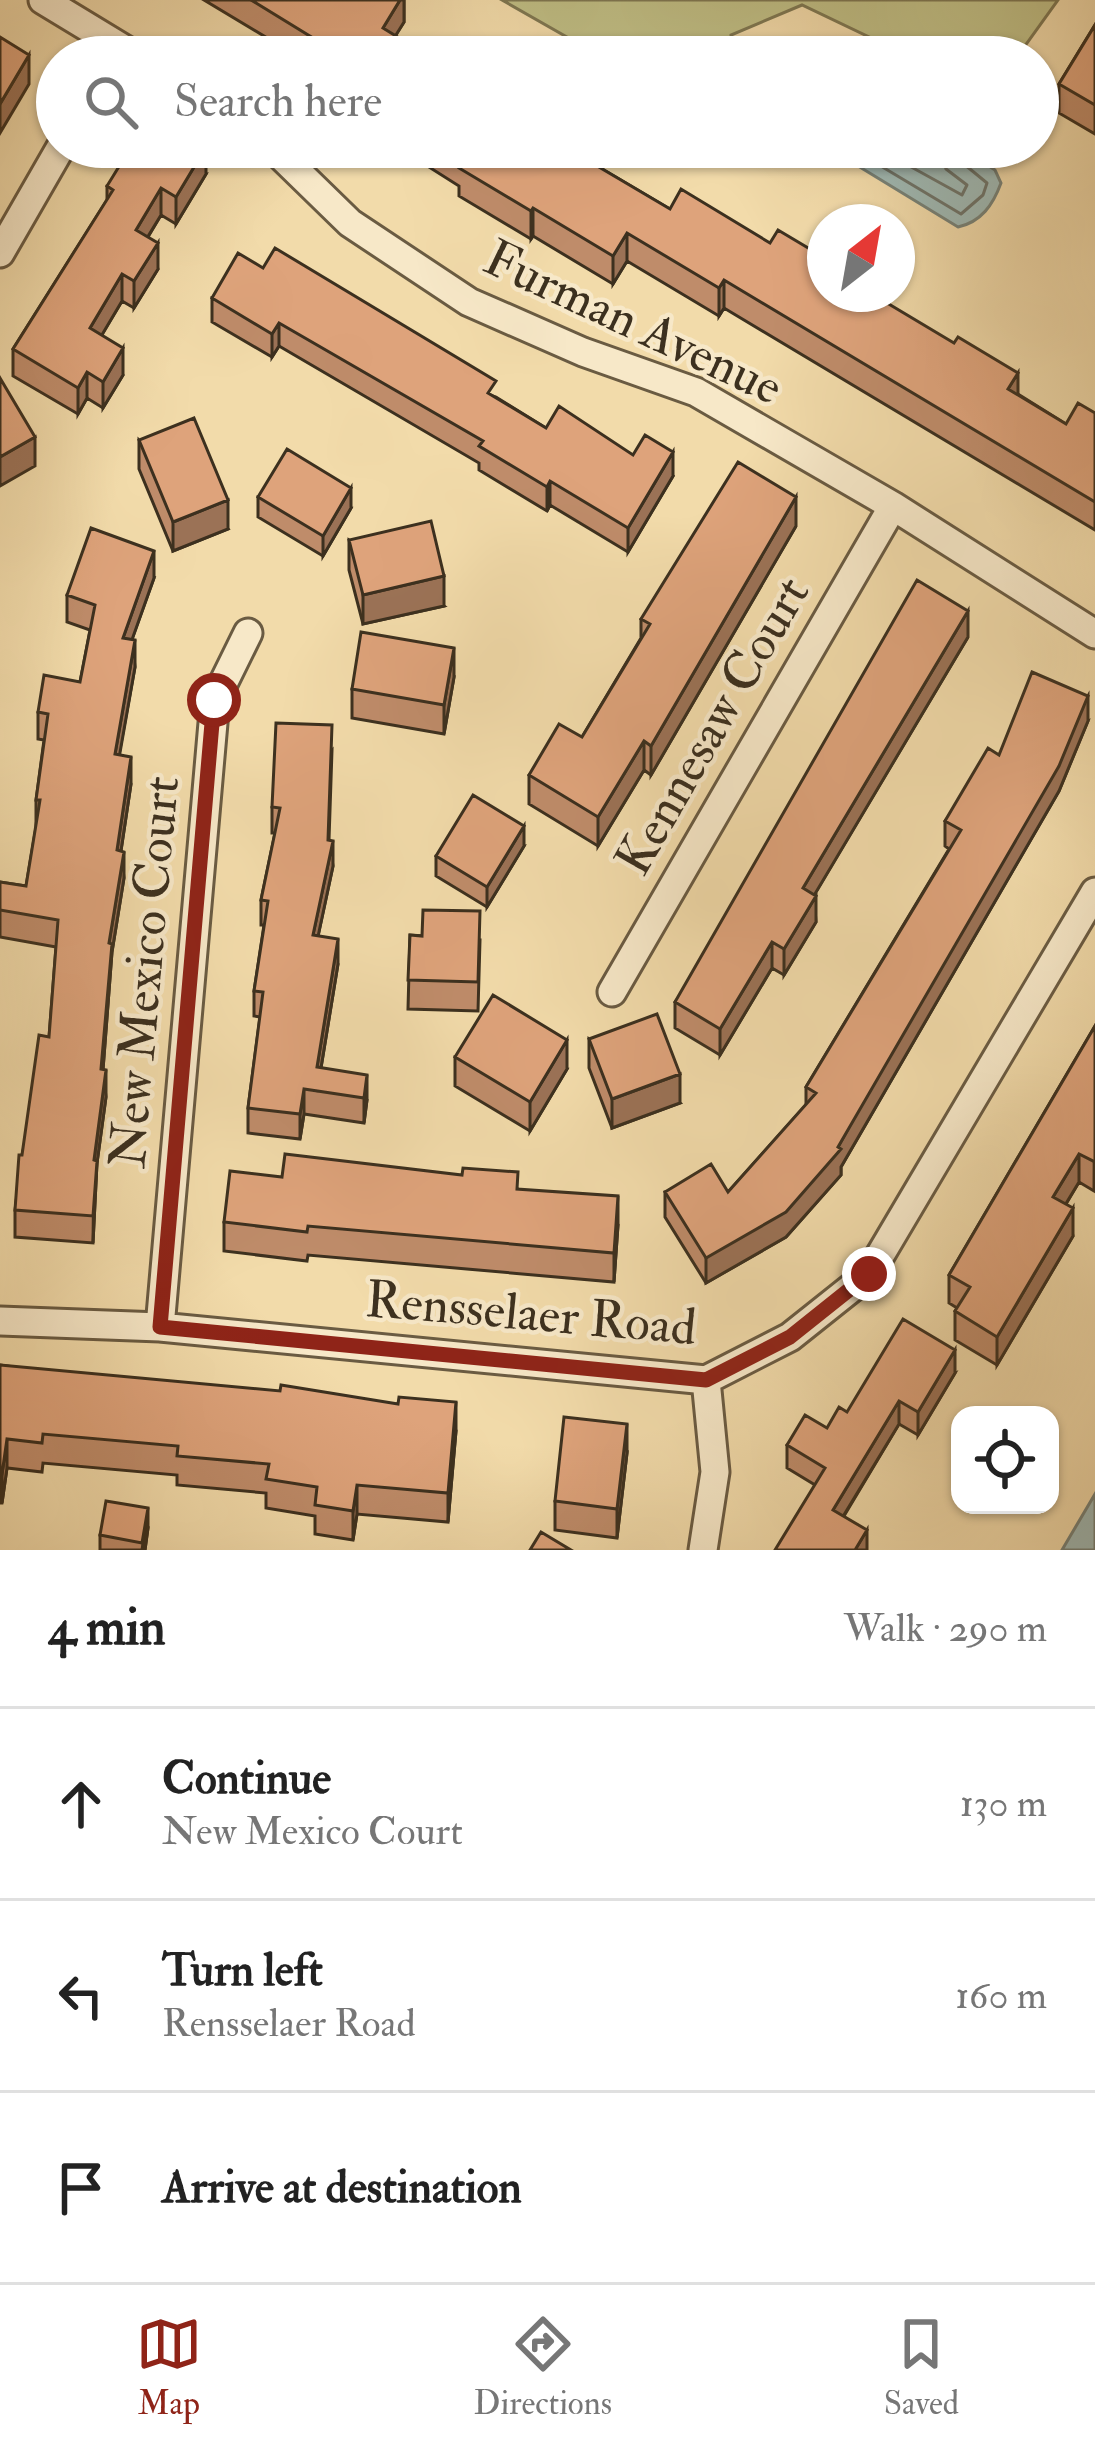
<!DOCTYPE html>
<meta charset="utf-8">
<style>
:root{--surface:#fff;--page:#f2f2f2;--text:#222;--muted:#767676;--line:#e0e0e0;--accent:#8f2418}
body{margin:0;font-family:"IM FELL Double Pica",serif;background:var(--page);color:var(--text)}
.controls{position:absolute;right:36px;bottom:36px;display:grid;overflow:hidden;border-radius:24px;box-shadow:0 3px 9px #0004}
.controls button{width:108px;height:108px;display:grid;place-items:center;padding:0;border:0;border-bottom:3px solid var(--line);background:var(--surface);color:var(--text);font:60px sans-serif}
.compass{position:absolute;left:807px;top:204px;width:108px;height:108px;border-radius:50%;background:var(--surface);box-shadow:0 3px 9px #0004;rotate:31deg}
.stop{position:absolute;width:36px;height:36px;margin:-27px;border:9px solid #8f2418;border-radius:50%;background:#fff}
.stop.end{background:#8f2418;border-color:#fff;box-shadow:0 3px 12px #0008}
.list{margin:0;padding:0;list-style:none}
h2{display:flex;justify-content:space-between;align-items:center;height:156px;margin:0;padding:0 48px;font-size:51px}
h2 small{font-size:39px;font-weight:400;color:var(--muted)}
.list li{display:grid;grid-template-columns:78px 1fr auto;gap:36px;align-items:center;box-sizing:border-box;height:192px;padding:0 48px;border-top:3px solid var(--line)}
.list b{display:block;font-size:45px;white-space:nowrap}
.list p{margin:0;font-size:39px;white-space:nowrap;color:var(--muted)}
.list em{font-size:39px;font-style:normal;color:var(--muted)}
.icon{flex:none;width:66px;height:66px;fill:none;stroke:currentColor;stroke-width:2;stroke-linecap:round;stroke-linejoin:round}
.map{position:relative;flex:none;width:1095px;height:1550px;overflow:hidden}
.search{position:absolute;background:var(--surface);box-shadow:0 3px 9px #0004;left:36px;right:36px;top:36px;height:132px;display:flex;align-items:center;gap:30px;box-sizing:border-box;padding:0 42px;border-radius:66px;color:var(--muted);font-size:45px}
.sheet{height:732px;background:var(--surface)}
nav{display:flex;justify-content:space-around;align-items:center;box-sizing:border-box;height:168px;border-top:3px solid var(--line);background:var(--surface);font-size:33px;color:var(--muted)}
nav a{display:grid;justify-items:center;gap:6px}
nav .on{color:var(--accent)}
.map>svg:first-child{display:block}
.green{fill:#bfbe85;stroke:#7e7752;stroke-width:3}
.water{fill:#9fb9b4;stroke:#778278;stroke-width:3}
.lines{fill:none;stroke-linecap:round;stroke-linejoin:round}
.shore{stroke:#6e746a;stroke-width:3}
.minor-casing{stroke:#6a5b42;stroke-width:33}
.minor{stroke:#f7e8c8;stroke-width:27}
.wall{fill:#bf8c6a;stroke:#3c301f;stroke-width:3}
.shaded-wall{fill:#9b7256;stroke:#3c301f;stroke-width:3}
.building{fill:#dea37b;stroke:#3c301f;stroke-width:3}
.route{stroke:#8f2418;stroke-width:15}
.labels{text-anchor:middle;stroke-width:9;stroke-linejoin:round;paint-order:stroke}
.street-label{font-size:51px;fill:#3c301f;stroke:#f7e8c8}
</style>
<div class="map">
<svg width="1095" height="1550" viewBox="0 0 1095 1550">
<rect width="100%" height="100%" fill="#f2dbaa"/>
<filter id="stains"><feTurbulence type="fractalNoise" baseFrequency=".00167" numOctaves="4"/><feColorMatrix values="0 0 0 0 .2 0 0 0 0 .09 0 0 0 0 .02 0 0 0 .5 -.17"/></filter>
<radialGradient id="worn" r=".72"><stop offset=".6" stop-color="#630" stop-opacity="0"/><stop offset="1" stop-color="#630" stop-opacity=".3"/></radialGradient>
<path class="green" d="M 502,0 L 1058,0 L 1017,57 L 911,57 L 802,5 L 731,35 L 731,57 L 602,57 Z"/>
<path class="water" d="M 827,147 L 959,147 L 995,170 L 1001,183 C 993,205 981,222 958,227 Z
M 1095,1494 L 1095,1550 L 1062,1550 Z"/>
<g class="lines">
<path class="shore" d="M 849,147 L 961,214 L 983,195 L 987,183 L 959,160 L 955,147
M 875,147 L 962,195 L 967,185 L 946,169 L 940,147"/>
<g class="minor-casing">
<path id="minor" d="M 43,0 L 137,57
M 272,147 L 350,223 L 469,302 L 583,352 L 696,392 L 893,506 L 1095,634
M 0,253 L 61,147
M 612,992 L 893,506
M 0,1321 L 160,1327 L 706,1380 L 790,1337 L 869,1274 L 1095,892
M 160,1327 L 215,700 L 248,633
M 703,1550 L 715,1472 L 706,1380"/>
</g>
<use href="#minor" class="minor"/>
</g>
<path class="wall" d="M 204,0 L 404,0 L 404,22 L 395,36 L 431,57 L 299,57 Z
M 1095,25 L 1095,134 L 1059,113 L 1059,84 Z
M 410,147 L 565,147 L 670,209 L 825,294 L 1018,394 L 1066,424 L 1095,413 L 1095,530 L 724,308 L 719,316 L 627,261 L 613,284 L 533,236 L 531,239 L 459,196 L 459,186 L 410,155 Z
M 206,174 L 176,224 L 161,215 L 148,237 L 158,269 L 134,308 L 122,301 L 101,336 L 123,375 L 103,408 L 87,398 L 78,414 L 13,376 L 13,349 L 107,200 L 107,186 Z
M 212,298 L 496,397 L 546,428 L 633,455 L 673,476 L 628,552 L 550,505 L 547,511 L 479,470 L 479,463 L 279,346 L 272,357 L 212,322 Z
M 139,440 L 228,529 L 173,551 L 139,469 Z
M 258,497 L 351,508 L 323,556 L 258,517 Z
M 796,526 L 651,775 L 644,770 L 598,846 L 529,804 L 529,775 L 582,737 L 641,638 L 641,619 Z
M 349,540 L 444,606 L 363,624 L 349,570 Z
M 154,578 L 132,639 L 135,667 L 119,755 L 131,784 L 121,851 L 124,878 L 112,952 L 103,1070 L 106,1097 L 97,1163 L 93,1243 L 15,1237 L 15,1210 L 22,1155 L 49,1037 L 56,947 L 0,937 L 0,882 L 26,886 L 36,827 L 36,800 L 44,740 L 38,739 L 38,712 L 80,682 L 90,630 L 67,622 L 67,595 Z
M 968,637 L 814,895 L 816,922 L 784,975 L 772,968 L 720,1055 L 675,1028 L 675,1002 Z
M 454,677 L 444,734 L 352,718 L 352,689 Z
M 1088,721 L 1059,791 L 841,1167 L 841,1175 L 786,1237 L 706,1283 L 665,1217 L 665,1192 L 728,1192 L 806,1105 L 806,1087 L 949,849 L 945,846 L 945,821 L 999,755 Z
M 332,750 L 329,840 L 333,866 L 318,936 L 338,964 L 321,1068 L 367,1100 L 364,1123 L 304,1114 L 300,1139 L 248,1133 L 248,1108 L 260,1017 L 254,1016 L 254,991 L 264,925 L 261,925 L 261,900 L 275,833 L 272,833 L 272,807 Z
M 524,846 L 487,907 L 436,876 L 436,856 Z
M 410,935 L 480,940 L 478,1011 L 408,1009 Z
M 1095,1026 L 1094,1191 L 1079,1182 L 1066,1204 L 1073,1236 L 997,1365 L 955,1340 L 955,1311 L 957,1308 L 949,1303 L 949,1275 Z
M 589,1039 L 680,1103 L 612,1128 L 589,1068 Z
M 455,1057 L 567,1069 L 530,1131 L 455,1086 Z
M 282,1177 L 518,1189 L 618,1225 L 614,1282 L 308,1255 L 307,1261 L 224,1251 L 224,1222 Z
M 0,1365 L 456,1431 L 448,1522 L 357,1514 L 353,1540 L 315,1534 L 315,1516 L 266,1508 L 266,1493 L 177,1485 L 177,1475 L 43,1463 L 42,1472 L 7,1468 L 2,1503 L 0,1503 Z
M 955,1373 L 918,1435 L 899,1424 L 844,1516 L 867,1550 L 815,1485 L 787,1468 L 787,1445 L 827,1428 L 847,1412 Z
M 627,1453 L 617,1538 L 555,1530 L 555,1501 Z
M 148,1528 L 145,1550 L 100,1550 L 100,1535 Z"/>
<path class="shaded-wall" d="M 400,0 L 404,0 L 404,22 L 383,56 L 383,28 Z
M 29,55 L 29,84 L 0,133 L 0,104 Z
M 206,147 L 206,174 L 176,224 L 176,197 Z
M 161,188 L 161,215 L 136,256 L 136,230 Z
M 533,208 L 533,236 L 531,239 L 531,211 Z
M 627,233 L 627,261 L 613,284 L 613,256 Z
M 158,243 L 158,269 L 134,308 L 134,281 Z
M 122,274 L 122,301 L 90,355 L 90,328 Z
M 724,280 L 724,308 L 719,316 L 719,288 Z
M 279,323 L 279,346 L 272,357 L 272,334 Z
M 123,348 L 123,375 L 103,408 L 103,382 Z
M 87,372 L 87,398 L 78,414 L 78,388 Z
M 1018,373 L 1018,401 L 1008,389 Z
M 35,437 L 35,466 L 0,486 L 0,457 Z
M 673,452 L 673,476 L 628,552 L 628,528 Z
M 550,481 L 550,505 L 547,511 L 547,487 Z
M 351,488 L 351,508 L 323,556 L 323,536 Z
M 796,497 L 796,526 L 651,775 L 651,746 Z
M 228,500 L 228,529 L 173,551 L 173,522 Z
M 154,551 L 154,578 L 123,665 L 123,638 Z
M 444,576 L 444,606 L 363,624 L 363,595 Z
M 968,611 L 968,637 L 803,914 L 803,888 Z
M 135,640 L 135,667 L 115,781 L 115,754 Z
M 454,648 L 454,677 L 444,734 L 444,705 Z
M 1088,696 L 1088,721 L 1059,791 L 841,1167 L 841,1175 L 786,1237 L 706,1283 L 706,1258 L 838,1147 Z
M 644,741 L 644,770 L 598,846 L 598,817 Z
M 131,757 L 131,784 L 117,877 L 117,850 Z
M 524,826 L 524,846 L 487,907 L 487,887 Z
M 333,841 L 333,866 L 313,960 L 313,935 Z
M 124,852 L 124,878 L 112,952 L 101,1096 L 109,943 Z
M 816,896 L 816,922 L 784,975 L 784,949 Z
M 338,939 L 338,964 L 317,1092 L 317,1067 Z
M 772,942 L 772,968 L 720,1055 L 720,1029 Z
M 567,1040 L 567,1069 L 530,1131 L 530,1102 Z
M 106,1070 L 106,1097 L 97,1163 L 93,1243 L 94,1160 Z
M 680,1074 L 680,1103 L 612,1128 L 612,1099 Z
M 367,1075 L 367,1100 L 364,1123 L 364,1098 Z
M 304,1089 L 304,1114 L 300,1139 L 300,1114 Z
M 1079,1154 L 1079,1182 L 1053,1225 L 1053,1197 Z
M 618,1196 L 618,1225 L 614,1282 L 614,1253 Z
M 1073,1208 L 1073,1236 L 997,1365 L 997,1337 Z
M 955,1350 L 955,1373 L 918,1435 L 918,1412 Z
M 899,1401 L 899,1424 L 833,1533 L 833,1510 Z
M 456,1402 L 456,1431 L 448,1522 L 448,1493 Z
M 627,1424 L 627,1453 L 617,1538 L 617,1509 Z
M 7,1439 L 7,1468 L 2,1503 L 2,1474 Z
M 357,1485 L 357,1514 L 353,1540 L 353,1511 Z
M 148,1508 L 148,1528 L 145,1550 L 142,1550 Z
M 867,1530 L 867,1550 L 855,1550 Z"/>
<path class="building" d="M 251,0 L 400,0 L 383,28 L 430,57 L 331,57 L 309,44 L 313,38 Z
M 1095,25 L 1095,105 L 1059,84 Z
M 0,37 L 29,55 L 0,104 Z
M 131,147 L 206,147 L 176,197 L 161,188 L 136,230 L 158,243 L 134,281 L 122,274 L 90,328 L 123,348 L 103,382 L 87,372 L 78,388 L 13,349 L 113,190 L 107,186 Z
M 442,147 L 565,147 L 670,209 L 681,189 L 770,243 L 778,230 L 825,258 L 825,294 L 872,294 L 954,343 L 958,337 L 1018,373 L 1008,389 L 1066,424 L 1078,403 L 1095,413 L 1095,502 L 724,280 L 719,288 L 627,233 L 613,256 L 533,208 L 531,211 L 459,168 L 463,160 Z
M 275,248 L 496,381 L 488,393 L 546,428 L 559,406 L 633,455 L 645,435 L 673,452 L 628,528 L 550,481 L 547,487 L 479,446 L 483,441 L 279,323 L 272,334 L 212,298 L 238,253 L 263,268 Z
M 0,378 L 35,437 L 0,457 Z
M 194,418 L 228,500 L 173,522 L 139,440 Z
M 287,449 L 351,488 L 323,536 L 258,497 Z
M 738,462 L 796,497 L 651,746 L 644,741 L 598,817 L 529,775 L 559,724 L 582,737 L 650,624 L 641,619 Z
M 431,521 L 444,576 L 363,595 L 349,540 Z
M 91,528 L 154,551 L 123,638 L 135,640 L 115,754 L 131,757 L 117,850 L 124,852 L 109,943 L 112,944 L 101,1069 L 106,1070 L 94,1160 L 97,1161 L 93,1216 L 15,1210 L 19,1155 L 22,1155 L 39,1035 L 49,1037 L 58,920 L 0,910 L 0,882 L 26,886 L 40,800 L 36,800 L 48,714 L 38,712 L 44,675 L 80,682 L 95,605 L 67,595 Z
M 917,580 L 968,611 L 803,888 L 816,896 L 784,949 L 772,942 L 720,1029 L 675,1002 Z
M 361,632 L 454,648 L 444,705 L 352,689 Z
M 1032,672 L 1088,696 L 1059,766 L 838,1147 L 841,1149 L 786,1212 L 706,1258 L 665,1192 L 711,1164 L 728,1192 L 816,1093 L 806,1087 L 961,830 L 945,821 L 988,748 L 999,755 Z
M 276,723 L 332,725 L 328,840 L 333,841 L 313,935 L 338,939 L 317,1067 L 367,1075 L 364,1098 L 304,1089 L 300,1114 L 248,1108 L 263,992 L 254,991 L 268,901 L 261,900 L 280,808 L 272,807 Z
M 473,795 L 524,826 L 487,887 L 436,856 Z
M 423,910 L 480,911 L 478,982 L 408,980 L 410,935 L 422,936 Z
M 493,995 L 567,1040 L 530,1102 L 455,1057 Z
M 657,1014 L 680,1074 L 612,1099 L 589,1039 Z
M 1095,1026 L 1095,1162 L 1079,1154 L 1053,1197 L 1073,1208 L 997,1337 L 955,1311 L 970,1287 L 949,1275 Z
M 285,1154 L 462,1175 L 463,1168 L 518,1172 L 517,1189 L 618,1196 L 614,1253 L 308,1226 L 307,1232 L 224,1222 L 230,1171 L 282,1177 Z
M 903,1319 L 955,1350 L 918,1412 L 899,1401 L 833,1510 L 867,1530 L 855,1550 L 775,1550 L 825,1468 L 787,1445 L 805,1415 L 827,1428 L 839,1407 L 847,1412 Z
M 0,1365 L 280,1391 L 281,1385 L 398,1404 L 399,1397 L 456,1402 L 448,1493 L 357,1485 L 353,1511 L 315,1505 L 317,1487 L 266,1479 L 269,1464 L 177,1456 L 178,1446 L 43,1434 L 42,1443 L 7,1439 L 2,1474 L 0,1474 Z
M 564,1417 L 627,1424 L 617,1509 L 555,1501 Z
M 106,1501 L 148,1508 L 142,1543 L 100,1535 Z
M 541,1532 L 571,1550 L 530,1550 Z"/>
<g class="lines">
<path class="route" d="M 214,700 L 160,1327 L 706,1380 L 790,1337 L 869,1274"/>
</g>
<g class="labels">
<g class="street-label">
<text transform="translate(634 321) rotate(25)" y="18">Furman Avenue</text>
<text transform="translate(711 725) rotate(-60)" y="18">Kennesaw Court</text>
<text transform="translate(143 972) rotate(-85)" y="18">New Mexico Court</text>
<text transform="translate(531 1312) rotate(5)" y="18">Rensselaer Road</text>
</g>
</g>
<rect width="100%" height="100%" filter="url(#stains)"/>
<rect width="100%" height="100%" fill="url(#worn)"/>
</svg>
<div class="controls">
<button><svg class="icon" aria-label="locate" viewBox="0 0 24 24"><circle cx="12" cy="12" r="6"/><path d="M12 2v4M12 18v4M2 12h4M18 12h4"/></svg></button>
</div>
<svg class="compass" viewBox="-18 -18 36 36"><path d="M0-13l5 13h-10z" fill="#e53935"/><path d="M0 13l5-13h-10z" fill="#767676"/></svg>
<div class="stop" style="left:214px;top:700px"></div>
<div class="stop end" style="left:869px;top:1274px"></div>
<div class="search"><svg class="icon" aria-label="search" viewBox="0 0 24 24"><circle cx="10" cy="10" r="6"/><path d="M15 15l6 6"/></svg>Search here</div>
</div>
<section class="sheet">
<h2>4 min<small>Walk · 290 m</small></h2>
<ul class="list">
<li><svg class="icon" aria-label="ahead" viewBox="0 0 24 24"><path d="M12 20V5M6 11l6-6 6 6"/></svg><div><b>Continue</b><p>New Mexico Court</p></div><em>130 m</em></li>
<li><svg class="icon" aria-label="left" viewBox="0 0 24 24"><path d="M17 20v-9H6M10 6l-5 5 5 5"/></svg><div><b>Turn left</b><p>Rensselaer Road</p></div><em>160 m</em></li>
<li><svg class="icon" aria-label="arrive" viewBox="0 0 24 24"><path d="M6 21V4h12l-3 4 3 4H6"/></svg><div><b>Arrive at destination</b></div></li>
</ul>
</section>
<nav>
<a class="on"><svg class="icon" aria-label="map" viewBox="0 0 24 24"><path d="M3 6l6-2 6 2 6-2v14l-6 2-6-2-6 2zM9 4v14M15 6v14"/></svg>Map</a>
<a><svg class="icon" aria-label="directions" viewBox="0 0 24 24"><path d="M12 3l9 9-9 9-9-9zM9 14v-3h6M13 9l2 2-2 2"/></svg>Directions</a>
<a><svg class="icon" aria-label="saved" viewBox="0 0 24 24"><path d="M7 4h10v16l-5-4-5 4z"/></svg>Saved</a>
</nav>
